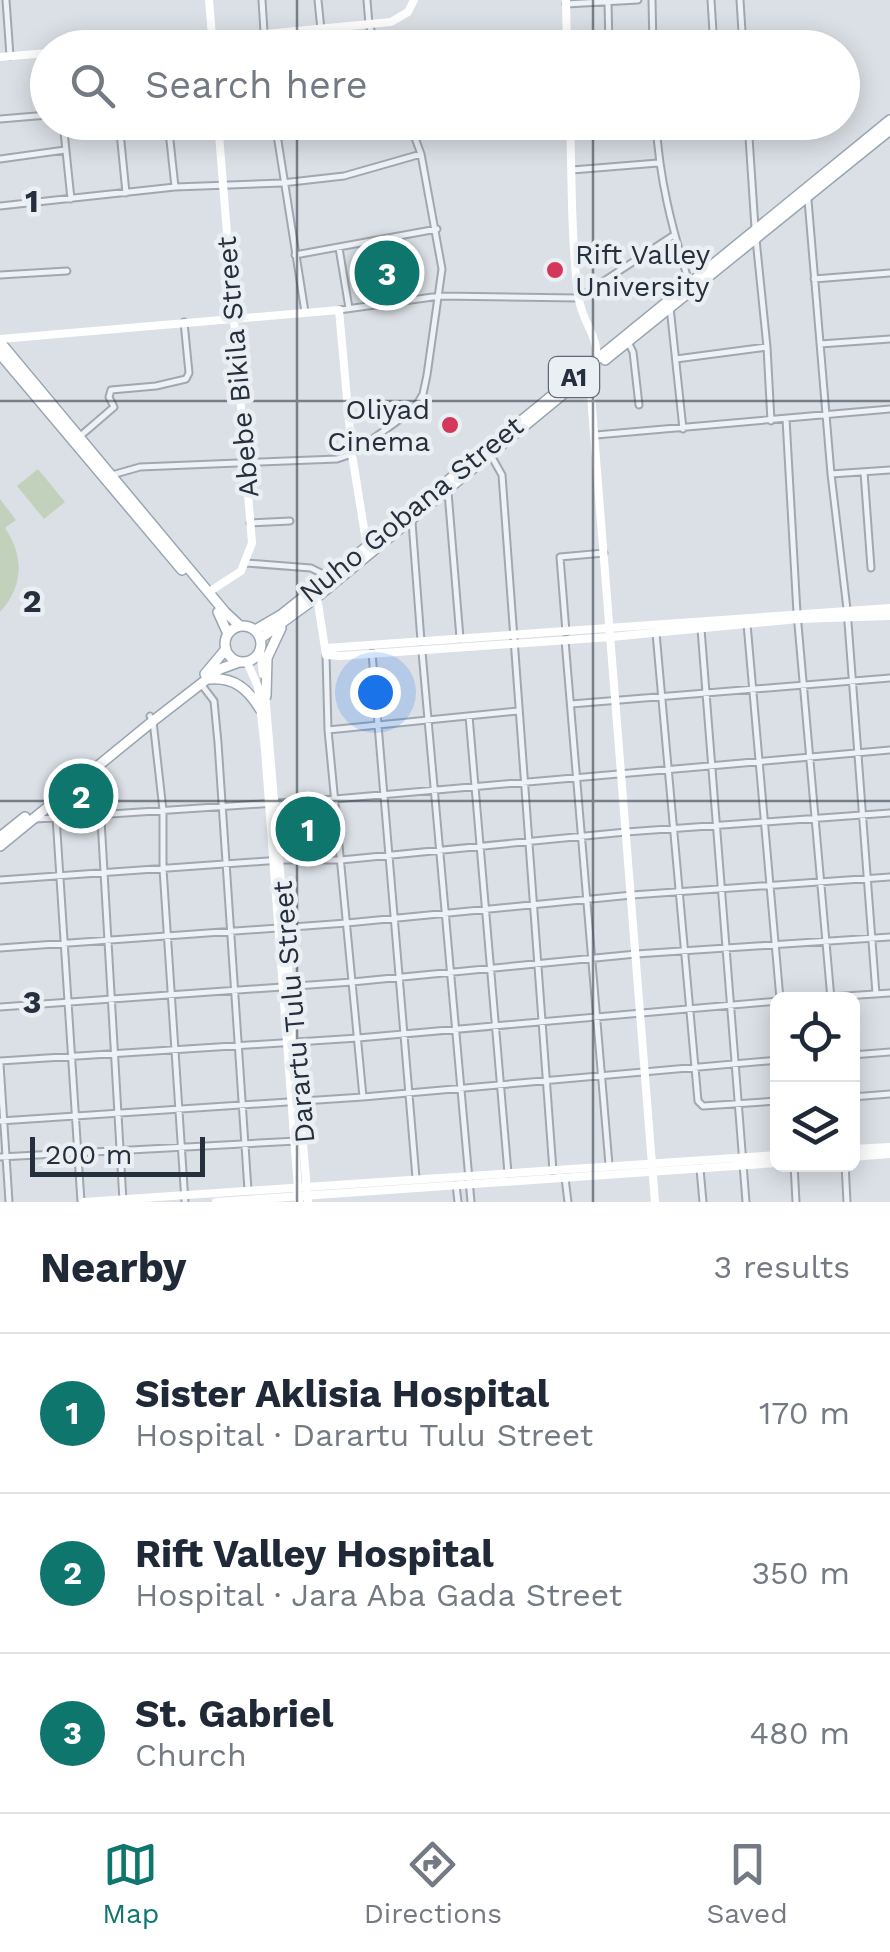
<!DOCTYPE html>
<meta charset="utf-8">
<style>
:root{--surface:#fff;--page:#f6f6f7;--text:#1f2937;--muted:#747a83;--line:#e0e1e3;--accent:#0f766e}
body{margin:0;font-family:"Work Sans",sans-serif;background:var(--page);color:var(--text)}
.controls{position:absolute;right:30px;bottom:30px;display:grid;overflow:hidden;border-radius:15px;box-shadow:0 5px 25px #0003}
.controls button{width:90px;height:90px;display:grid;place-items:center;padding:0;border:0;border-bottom:2px solid var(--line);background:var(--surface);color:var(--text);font:50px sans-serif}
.scale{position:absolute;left:30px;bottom:25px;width:175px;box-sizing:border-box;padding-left:10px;border:5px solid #252f3d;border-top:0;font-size:28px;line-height:35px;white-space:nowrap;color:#252f3d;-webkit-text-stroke:8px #eaeff4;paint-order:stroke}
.you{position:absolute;left:375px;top:692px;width:35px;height:35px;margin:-25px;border:8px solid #fff;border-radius:50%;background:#1a73e8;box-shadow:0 0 0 15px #1a73e833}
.badge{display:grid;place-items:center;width:65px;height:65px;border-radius:50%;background:var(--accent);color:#fff;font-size:32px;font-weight:700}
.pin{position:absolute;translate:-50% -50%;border:5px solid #fff;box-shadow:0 2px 10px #0006}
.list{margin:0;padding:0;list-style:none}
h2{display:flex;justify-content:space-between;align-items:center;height:130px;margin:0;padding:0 40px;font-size:42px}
h2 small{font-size:32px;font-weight:400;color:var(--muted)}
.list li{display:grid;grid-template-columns:65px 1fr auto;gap:30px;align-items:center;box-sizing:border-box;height:160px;padding:0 40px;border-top:2px solid var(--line)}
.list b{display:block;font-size:38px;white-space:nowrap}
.list p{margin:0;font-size:32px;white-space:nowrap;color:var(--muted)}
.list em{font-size:32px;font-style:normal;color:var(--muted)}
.icon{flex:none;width:55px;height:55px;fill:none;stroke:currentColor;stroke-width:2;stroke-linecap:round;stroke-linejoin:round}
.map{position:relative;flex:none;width:890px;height:1202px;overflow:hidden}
.search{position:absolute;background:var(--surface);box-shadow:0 5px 25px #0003;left:30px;right:30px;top:30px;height:110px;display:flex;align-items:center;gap:25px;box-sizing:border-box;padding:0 35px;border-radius:55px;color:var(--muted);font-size:38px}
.sheet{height:610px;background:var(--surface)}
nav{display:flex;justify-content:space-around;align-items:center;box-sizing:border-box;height:140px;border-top:2px solid var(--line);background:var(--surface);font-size:28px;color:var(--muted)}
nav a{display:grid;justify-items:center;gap:5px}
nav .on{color:var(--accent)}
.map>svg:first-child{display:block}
.built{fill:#c9cfd8}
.green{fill:#c2d1bc}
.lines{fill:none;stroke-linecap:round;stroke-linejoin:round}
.street-casing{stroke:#a1a7b0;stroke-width:9}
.primary-casing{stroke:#9aa5b2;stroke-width:12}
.street{stroke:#eef1f5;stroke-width:5}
.secondary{stroke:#fff;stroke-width:8}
.primary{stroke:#fff;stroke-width:9}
.grid{fill:none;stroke:#252f3d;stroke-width:2.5;stroke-opacity:0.55}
.poi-dot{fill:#d3385a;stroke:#eaeff4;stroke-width:4}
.labels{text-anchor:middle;stroke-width:9;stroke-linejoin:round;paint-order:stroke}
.shield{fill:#eaeff4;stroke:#606974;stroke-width:2.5}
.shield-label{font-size:25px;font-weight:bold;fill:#252f3d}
.poi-label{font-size:28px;fill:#252f3d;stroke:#eaeff4;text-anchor:start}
.street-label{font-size:28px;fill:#252f3d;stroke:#eaeff4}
.grid-label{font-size:32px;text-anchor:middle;font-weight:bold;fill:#252f3d;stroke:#eaeff4;stroke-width:9;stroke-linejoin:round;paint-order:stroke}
</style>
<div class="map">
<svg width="890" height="1202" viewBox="0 0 890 1202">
<rect width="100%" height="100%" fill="#dbe0e6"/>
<path class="built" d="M 96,770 L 97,810 L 57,812 L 58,800 Z
M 333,799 L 338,853 L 283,858 L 279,804 Z"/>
<path class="green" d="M 38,469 L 65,502 L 44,519 L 17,486 Z
M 0,499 L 16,520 L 5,528 C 24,556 24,586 0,612 Z"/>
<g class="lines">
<g class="street-casing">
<path id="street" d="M 6,0 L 10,56
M 262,0 L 265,48
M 318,0 L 321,30
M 367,0 L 369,25 L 378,48
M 652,0 L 653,48
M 711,0 L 714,48
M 740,0 L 743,48
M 608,2 L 609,48
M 566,4 L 638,0
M 0,119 L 48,115
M 63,122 L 71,199
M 119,122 L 126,193
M 168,122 L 175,187
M 275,122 L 305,312
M 656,122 C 659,178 672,229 689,282
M 748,122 L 755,228
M 657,135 L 698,133
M 0,159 L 65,150
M 572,170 L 658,163
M 808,200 L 831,474 L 847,609 L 876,994
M 0,206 L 175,187 L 282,183 L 344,176 L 421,154
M 756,239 L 767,347 L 771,421
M 339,248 L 349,308
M 295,255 L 437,229
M 0,275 L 67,271
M 814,279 L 890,273
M 670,307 L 683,429
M 339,310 L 440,296 L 578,298 L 674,235
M 628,342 L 633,352 L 639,405
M 820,344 L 890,339
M 676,359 L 767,347
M 786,419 L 797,613 L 831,999
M 596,435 L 890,409
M 78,438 L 114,407 L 109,397 L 111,390 L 156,386 L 186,379 L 189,373 L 184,322
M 489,452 L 502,475 L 553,1171
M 864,472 L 871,568
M 831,474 L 890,470
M 112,475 L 140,467 L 337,459 L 352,454 L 414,409 L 423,394 L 427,375 L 442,269 L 421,154 L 409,122
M 448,492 L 460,638
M 412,522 L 421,641
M 250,523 L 290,521
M 246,563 L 311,568 L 329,577
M 747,624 L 780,999
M 701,629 L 746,1202
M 566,632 L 560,557 L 604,553
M 656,633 L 698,1101 L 703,1106 L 778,1101
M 565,640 L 609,1165
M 422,652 L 471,1202
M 372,653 L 416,1178
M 326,655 L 328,730 L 363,1097
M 201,684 L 214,701 L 218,743 L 248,1190
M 571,704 L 890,678
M 150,716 L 153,721 L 163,810 L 163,869 L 185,1202
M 469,716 L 508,1173
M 328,730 L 518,711
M 98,768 L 123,1201
M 55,801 L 81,1202
M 36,819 L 335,799 L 890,750
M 0,880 L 281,860 L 341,860 L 626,832 L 890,813
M 0,948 L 347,923 L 632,895 L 890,877
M 799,999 L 890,993
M 0,1007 L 352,982 L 636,954 L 890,937
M 852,1055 L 890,1052
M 0,1061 L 358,1038 L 778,1001
M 0,1064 L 9,1202
M 852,1097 L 890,1094
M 0,1121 L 363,1097 L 778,1060
M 0,1157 L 297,1141
M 794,1164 L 796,1202
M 845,1164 L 847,1202
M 700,1169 L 703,1202
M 565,1178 L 568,1202
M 456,1185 L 458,1202"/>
</g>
<g class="primary-casing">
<path id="primary" d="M 0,342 L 225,612 L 240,626
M 0,354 L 182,570
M 605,360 L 890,130
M 218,612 L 228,634
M225 644a18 18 0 1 1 36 0a18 18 0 1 1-36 0Z
M 255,630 L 281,615 L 369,545 L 890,120
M 261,638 L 317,597 L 585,376
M 205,674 L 226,649
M 210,679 C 234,677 248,689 260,709
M 266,696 L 267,658 L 281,628
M 0,837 L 25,817
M 0,846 L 153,721 L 220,669 L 239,662"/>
</g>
<use href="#street" class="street"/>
<path class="secondary" d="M 209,0 L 213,48
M 566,0 L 567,48
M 115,48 L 391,22 L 408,12 L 414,0
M 0,57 L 48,53
M 570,122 C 572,179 571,238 578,294 C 583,334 608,335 590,383 L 655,1202
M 0,339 L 339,310 L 352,454 L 365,535 L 371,547
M 209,592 L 241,571 L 252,543 L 218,122
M 317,597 L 326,655 L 341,656 L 611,637 L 798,619 L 890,616
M 326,648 L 890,608
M 260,650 L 263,674
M 247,662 L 258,687 L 265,750 L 299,1202
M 265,693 L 308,1202
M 852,1149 L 890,1147
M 852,1157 L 890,1154
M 84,1202 L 778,1155
M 216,1202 L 778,1163"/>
<use href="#primary" class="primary"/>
</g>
<path class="grid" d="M 297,0 L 297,48M 593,0 L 593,48M 297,122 L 297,1202M 593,122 L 593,1202M 0,401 L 890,401M 0,801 L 890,801"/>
<g class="poi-dot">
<circle cx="555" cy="270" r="10"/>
<circle cx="450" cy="425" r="10"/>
</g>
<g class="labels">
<rect class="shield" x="549" y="357" width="50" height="40" rx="8"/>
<g class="shield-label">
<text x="574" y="386">A1</text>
</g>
<g class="poi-label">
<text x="575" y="264">Rift Valley<tspan x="575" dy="32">University</tspan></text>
<text x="430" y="419" text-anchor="end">Oliyad<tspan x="430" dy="32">Cinema</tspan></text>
</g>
<g class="street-label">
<text transform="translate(237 367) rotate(-95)" y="10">Abebe Bikila Street</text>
<text transform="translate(411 509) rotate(-39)" y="10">Nuho Gobana Street</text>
<text transform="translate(293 1012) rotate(-95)" y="10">Darartu Tulu Street</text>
</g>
</g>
<g class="grid-label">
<text x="32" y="212">1</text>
<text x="32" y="612">2</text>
<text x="32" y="1013">3</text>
</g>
</svg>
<div class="controls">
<button><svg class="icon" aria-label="locate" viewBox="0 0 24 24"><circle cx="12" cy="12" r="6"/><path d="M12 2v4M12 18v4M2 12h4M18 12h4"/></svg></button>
<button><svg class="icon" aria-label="layers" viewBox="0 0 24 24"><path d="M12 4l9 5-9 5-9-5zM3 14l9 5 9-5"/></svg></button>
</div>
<div class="scale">200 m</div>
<div class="you"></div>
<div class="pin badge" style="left:308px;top:829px">1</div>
<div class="pin badge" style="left:81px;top:796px">2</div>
<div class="pin badge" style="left:387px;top:273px">3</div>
<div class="search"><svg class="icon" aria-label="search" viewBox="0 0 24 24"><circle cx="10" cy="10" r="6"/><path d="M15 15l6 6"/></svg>Search here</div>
</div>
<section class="sheet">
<h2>Nearby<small>3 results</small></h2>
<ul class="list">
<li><span class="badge">1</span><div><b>Sister Aklisia Hospital</b><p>Hospital · Darartu Tulu Street</p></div><em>170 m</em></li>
<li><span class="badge">2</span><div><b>Rift Valley Hospital</b><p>Hospital · Jara Aba Gada Street</p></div><em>350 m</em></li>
<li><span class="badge">3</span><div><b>St. Gabriel</b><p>Church</p></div><em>480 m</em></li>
</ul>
</section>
<nav>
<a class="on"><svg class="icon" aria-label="map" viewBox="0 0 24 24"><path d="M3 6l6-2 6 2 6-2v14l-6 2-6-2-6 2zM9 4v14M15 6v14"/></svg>Map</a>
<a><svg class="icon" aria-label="directions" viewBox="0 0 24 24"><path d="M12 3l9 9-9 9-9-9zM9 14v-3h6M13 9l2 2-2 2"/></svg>Directions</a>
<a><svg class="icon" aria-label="saved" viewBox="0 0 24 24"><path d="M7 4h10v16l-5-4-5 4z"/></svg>Saved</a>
</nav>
